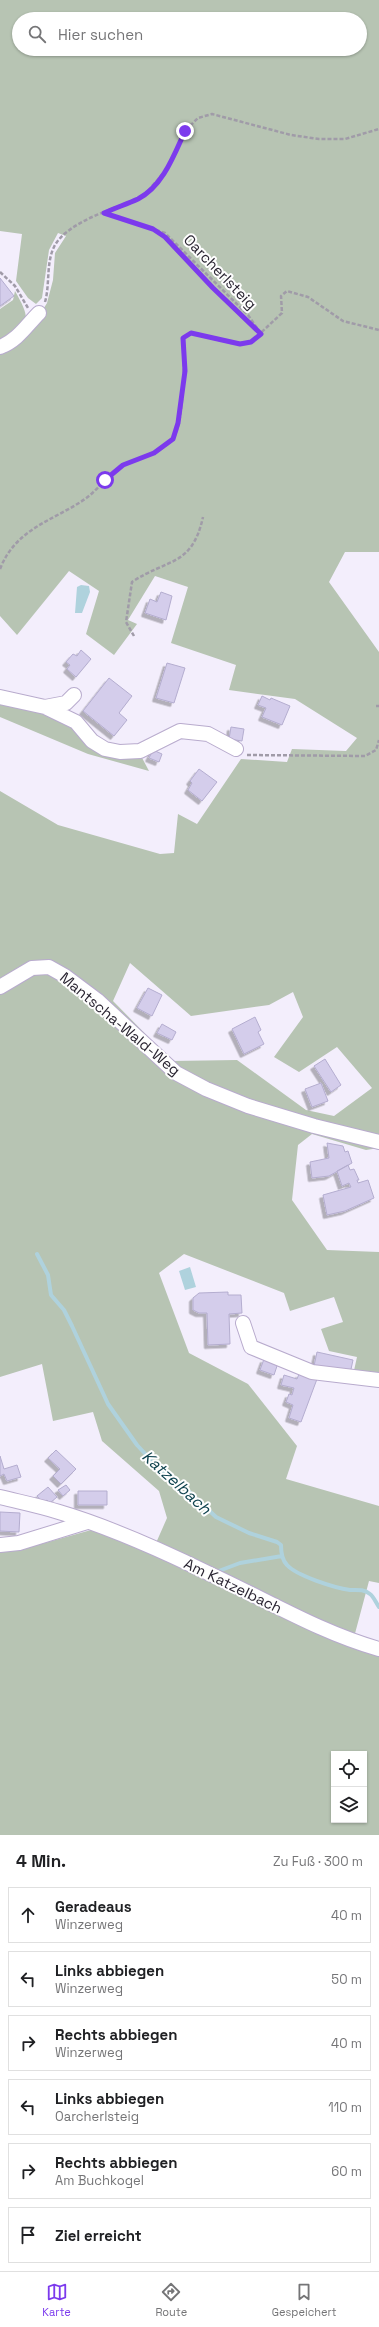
<!DOCTYPE html>
<html lang="de">
<meta charset="utf-8">
<style>
:root{--surface:#fff;--page:#f2f2f2;--text:#202124;--muted:#757577;--line:#e0e0e0;--accent:#7c3aed}
body{margin:0;font-family:"Space Grotesk",sans-serif;background:var(--page);color:var(--text)}
.controls{position:absolute;right:12px;bottom:12px;display:grid;overflow:hidden;border-radius:0px;box-shadow:0 1px 3px #0004}
.controls button{width:36px;height:36px;display:grid;place-items:center;padding:0;border:0;border-bottom:1px solid var(--line);background:var(--surface);color:var(--text);font:20px sans-serif}
.stop{position:absolute;width:12px;height:12px;margin:-9px;border:3px solid #7c3aed;border-radius:50%;background:#fff}
.stop.end{background:#7c3aed;border-color:#fff;box-shadow:0 1px 4px #0008}
.list{margin:0;padding:0;list-style:none}
h2{display:flex;justify-content:space-between;align-items:center;height:52px;margin:0;padding:0 16px;font-size:17px}
h2 small{font-size:13px;font-weight:400;color:var(--muted)}
.list li{display:grid;grid-template-columns:26px 1fr auto;gap:12px;align-items:center;box-sizing:border-box;height:56px;margin:0 8px 8px;padding:0 8px;border:1px solid var(--line);border-radius:0px}
.list b{display:block;font-size:15px;white-space:nowrap}
.list p{margin:0;font-size:13px;white-space:nowrap;color:var(--muted)}
.list em{font-size:13px;font-style:normal;color:var(--muted)}
.icon{flex:none;width:22px;height:22px;fill:none;stroke:currentColor;stroke-width:2;stroke-linecap:round;stroke-linejoin:round}
.map{position:relative;flex:none;width:379px;height:1835px;overflow:hidden}
.search{position:absolute;background:var(--surface);box-shadow:0 1px 3px #0004;left:12px;right:12px;top:12px;height:44px;display:flex;align-items:center;gap:10px;box-sizing:border-box;padding:0 14px;border-radius:22px;color:var(--muted);font-size:15px}
.sheet{height:436px;background:var(--surface)}
nav{display:flex;justify-content:space-around;align-items:center;box-sizing:border-box;height:56px;border-top:1px solid var(--line);background:var(--surface);font-size:11px;color:var(--muted)}
nav a{display:grid;justify-items:center;gap:2px}
nav .on{color:var(--accent)}
.map>svg:first-child{display:block}
.green{fill:#b7c4b3;fill-rule:evenodd}
.water{fill:#afd2dd}
.lines{fill:none;stroke-linecap:round;stroke-linejoin:round}
.stream{stroke:#afd2dd;stroke-width:4}
.building{fill:#d4cdeb;stroke:#b4adcf;filter:url(#shadow)}
.minor-casing{stroke:#b8abcd;stroke-width:16}
.path{stroke:#a09ba8;stroke-width:2.5;stroke-dasharray:4 2;stroke-linecap:butt}
.minor{stroke:#fff;stroke-width:14}
.route{stroke:#7c3aed;stroke-width:5}
.labels{text-anchor:middle;stroke-width:4;stroke-linejoin:round;paint-order:stroke}
.street-label{font-size:15px;fill:#2a2532;stroke:#fefefe}
.water-label{font-size:16px;font-style:italic;fill:#0e424e;stroke:#fefefe}
</style>
<div class="map">
<svg width="379" height="1835" viewBox="0 0 379 1835">
<defs>
<filter id="shadow"><feDropShadow dx="-3.5" dy="3.5" stdDeviation="0" flood-color="#0004"/></filter>
</defs>
<rect width="100%" height="100%" fill="#f3eefc"/>
<path class="green" d="M 0,0 L 379,0 L 379,552 L 345,552 L 329,582 L 379,652 L 379,1148 L 366,1150 L 312,1134 L 298,1145 L 292,1200 L 327,1250 L 379,1252 L 379,1376 L 353,1375 L 357,1357 L 329,1351 L 321,1329 L 343,1322 L 334,1297 L 290,1311 L 284,1293 L 184,1254 L 159,1273 L 189,1353 L 248,1384 L 297,1446 L 286,1479 L 379,1506 L 379,1583 L 369,1581 L 353,1641 L 379,1649 L 379,1835 L 0,1835 L 0,1540 L 23,1549 L 109,1525 L 156,1543 L 167,1518 L 159,1491 L 102,1441 L 93,1412 L 53,1421 L 42,1364 L 0,1377 L 0,791 L 58,825 L 160,854 L 174,853 L 178,814 L 197,824 L 241,759 L 287,762 L 292,749 L 346,751 L 357,738 L 295,699 L 229,690 L 236,665 L 171,643 L 188,587 L 155,576 L 128,620 L 137,624 L 114,655 L 86,634 L 99,591 L 69,571 L 17,635 L 0,616 L 0,352 L 30,331 L 47,303 L 53,280 L 55,253 L 66,236 L 58,233 L 49,250 L 42,298 L 36,304 L 28,298 L 16,281 L 22,234 L 0,231 ZM 19,19 L 360,19 L 360,49 L 19,49 ZM 130,963 L 191,1016 L 269,1005 L 293,992 L 303,1017 L 274,1057 L 299,1072 L 337,1047 L 372,1088 L 334,1116 L 306,1110 L 237,1060 L 172,1061 L 113,1001 ZM 334,1754 L 364,1754 L 364,1820 L 334,1820 Z
M 15,291 C 33,323 29,323 0,342 L 0,309 L 13,300 Z
M 0,700 L 46,712 L 74,726 L 93,747 L 140,754 L 149,771 L 88,754 L 0,717 Z"/>
<path class="water" d="M 81,585 L 89,586 L 90,592 L 82,613 L 75,613 L 77,587 Z
M 190,1267 L 196,1287 L 185,1290 L 179,1271 Z"/>
<g class="lines">
<path class="stream" d="M 37,1254 L 48,1275 L 51,1295 L 64,1310 L 72,1326 L 108,1404 L 137,1445 L 164,1474 L 184,1487 L 216,1517 L 249,1533 L 277,1542 L 281,1545 C 281,1552 282,1560 287,1565 C 297,1576 335,1588 350,1590 C 357,1590 364,1589 370,1594 C 374,1597 376,1603 379,1607
M 216,1572 L 240,1563 L 282,1556"/>
</g>
<path class="building" d="M 0,278 L 14,296 L 0,306 Z
M 161,592 L 172,596 L 166,620 L 145,613 L 150,599 L 157,602 Z
M 81,650 L 91,659 L 76,677 L 67,669 L 70,665 L 66,662 L 73,654 L 77,656 Z
M 167,663 L 185,668 L 174,703 L 156,698 Z
M 109,678 L 132,696 L 119,713 L 127,720 L 114,736 L 83,711 Z
M 262,696 L 270,700 L 271,698 L 290,706 L 282,725 L 262,717 L 266,708 L 258,705 Z
M 231,727 L 244,729 L 242,741 L 229,739 Z
M 153,750 L 162,754 L 159,762 L 149,758 Z
M 199,769 L 217,782 L 202,801 L 188,790 L 192,783 L 190,781 Z
M 148,988 L 162,995 L 152,1016 L 137,1008 Z
M 255,1017 L 261,1030 L 258,1032 L 264,1044 L 244,1054 L 232,1029 Z
M 162,1024 L 176,1032 L 172,1040 L 157,1033 Z
M 325,1059 L 341,1085 L 331,1092 L 314,1066 Z
M 321,1083 L 328,1101 L 312,1107 L 305,1089 Z
M 327,1143 L 343,1146 L 345,1152 L 348,1151 L 352,1163 L 329,1176 L 312,1178 L 310,1162 L 329,1158 Z
M 348,1165 L 350,1170 L 354,1169 L 359,1180 L 357,1180 L 358,1183 L 368,1180 L 374,1198 L 345,1211 L 327,1215 L 323,1195 L 351,1187 L 349,1183 L 342,1186 L 337,1171 Z
M 228,1292 L 228,1295 L 241,1295 L 242,1313 L 229,1314 L 230,1344 L 208,1345 L 207,1313 L 199,1313 L 193,1310 L 193,1298 L 199,1293 Z
M 317,1352 L 353,1360 L 350,1374 L 314,1366 Z
M 264,1359 L 278,1363 L 274,1375 L 260,1370 Z
M 299,1374 L 317,1379 L 301,1422 L 289,1418 L 293,1405 L 286,1402 L 289,1394 L 292,1395 L 294,1388 L 281,1385 L 284,1375 L 297,1379 Z
M 56,1450 L 76,1469 L 61,1484 L 53,1476 L 60,1469 L 48,1458 Z
M 0,1456 L 4,1469 L 17,1465 L 21,1477 L 7,1481 L 4,1474 L 0,1476 Z
M 66,1485 L 70,1490 L 63,1496 L 58,1490 Z
M 48,1487 L 57,1497 L 50,1503 L 47,1500 L 43,1503 L 37,1496 Z
M 78,1491 L 107,1491 L 107,1505 L 78,1505 Z
M 0,1512 L 20,1513 L 19,1532 L 0,1531 Z"/>
<g class="lines">
<g class="minor-casing">
<path id="minor" d="M 0,347 C 18,340 26,326 39,313
M 0,697 L 45,707 L 76,722 L 92,741 L 105,749 L 120,752 L 140,751 L 180,731 L 208,734 L 236,749
M 45,707 L 66,703 L 74,695
M 0,987 L 32,968 L 49,967 L 65,976 L 97,1000 L 176,1073 L 206,1089 L 248,1106 L 314,1126 L 379,1142
M 243,1323 L 251,1347 L 312,1372 L 379,1380
M 0,1497 C 20,1502 40,1506 59,1512 C 110,1527 163,1551 210,1574 C 267,1600 319,1632 379,1649
M 0,1545 L 19,1543 L 87,1522"/>
</g>
<path class="path" d="M 104,213 L 153,229 L 165,237 L 213,288 L 261,334
M 156,230 L 165,233 L 248,315 L 257,328
M 0,272 L 15,286 L 28,308
M 45,302 C 50,285 46,263 54,247 C 66,222 114,209 139,198 L 147,192 L 168,168 L 185,131 L 198,118 L 212,114 L 291,135 L 319,139 L 345,139 L 379,129
M 0,569 C 16,528 53,521 85,499 C 99,489 109,473 124,465 C 140,456 159,454 172,440 C 185,425 184,358 183,338 L 191,333 L 231,343 L 251,342 L 282,313 L 281,296 L 287,291 L 308,297 L 343,321 L 379,330
M 134,636 L 126,622 L 132,582 C 168,558 192,567 203,517
M 376,706 L 379,706
M 247,755 L 365,756 L 376,750 L 379,740"/>
<use href="#minor" class="minor"/>
</g>
<g class="lines">
<path class="route" d="M 105,480 L 123,465 L 154,453 L 173,439 L 178,423 L 185,371 L 183,338 L 191,333 L 240,344 L 251,342 L 261,334 L 213,288 L 165,237 L 153,229 L 104,213 C 115,208 127,204 138,199 C 163,186 174,155 185,131"/>
</g>
<g class="labels">
<g class="street-label">
<text transform="translate(220 272) rotate(46)" y="5">Oarcherlsteig</text>
<text transform="translate(120 1024) rotate(40)" y="5">Mantscha-Wald-Weg</text>
<text transform="translate(233 1586) rotate(26)" y="5">Am Katzelbach</text>
</g>
<g class="water-label">
<text transform="translate(177 1482) rotate(42)" y="6">Katzelbach</text>
</g>
</g>
</svg>
<div class="controls">
<button><svg class="icon" aria-label="locate" viewBox="0 0 24 24"><circle cx="12" cy="12" r="6"/><path d="M12 2v4M12 18v4M2 12h4M18 12h4"/></svg></button>
<button><svg class="icon" aria-label="layers" viewBox="0 0 24 24"><path d="M12 4l9 5-9 5-9-5zM3 14l9 5 9-5"/></svg></button>
</div>
<div class="stop" style="left:105px;top:480px"></div>
<div class="stop end" style="left:185px;top:131px"></div>
<div class="search"><svg class="icon" aria-label="search" viewBox="0 0 24 24"><circle cx="10" cy="10" r="6"/><path d="M15 15l6 6"/></svg>Hier suchen</div>
</div>
<section class="sheet">
<h2>4 Min.<small>Zu Fuß · 300 m</small></h2>
<ul class="list">
<li><svg class="icon" aria-label="ahead" viewBox="0 0 24 24"><path d="M12 20V5M6 11l6-6 6 6"/></svg><div><b>Geradeaus</b><p>Winzerweg</p></div><em>40 m</em></li>
<li><svg class="icon" aria-label="left" viewBox="0 0 24 24"><path d="M17 20v-9H6M10 6l-5 5 5 5"/></svg><div><b>Links abbiegen</b><p>Winzerweg</p></div><em>50 m</em></li>
<li><svg class="icon" aria-label="right" viewBox="0 0 24 24"><path d="M7 20v-9h11M14 6l5 5-5 5"/></svg><div><b>Rechts abbiegen</b><p>Winzerweg</p></div><em>40 m</em></li>
<li><svg class="icon" aria-label="left" viewBox="0 0 24 24"><path d="M17 20v-9H6M10 6l-5 5 5 5"/></svg><div><b>Links abbiegen</b><p>Oarcherlsteig</p></div><em>110 m</em></li>
<li><svg class="icon" aria-label="right" viewBox="0 0 24 24"><path d="M7 20v-9h11M14 6l5 5-5 5"/></svg><div><b>Rechts abbiegen</b><p>Am Buchkogel</p></div><em>60 m</em></li>
<li><svg class="icon" aria-label="arrive" viewBox="0 0 24 24"><path d="M6 21V4h12l-3 4 3 4H6"/></svg><div><b>Ziel erreicht</b></div></li>
</ul>
</section>
<nav>
<a class="on"><svg class="icon" aria-label="map" viewBox="0 0 24 24"><path d="M3 6l6-2 6 2 6-2v14l-6 2-6-2-6 2zM9 4v14M15 6v14"/></svg>Karte</a>
<a><svg class="icon" aria-label="directions" viewBox="0 0 24 24"><path d="M12 3l9 9-9 9-9-9zM9 14v-3h6M13 9l2 2-2 2"/></svg>Route</a>
<a><svg class="icon" aria-label="saved" viewBox="0 0 24 24"><path d="M7 4h10v16l-5-4-5 4z"/></svg>Gespeichert</a>
</nav>
